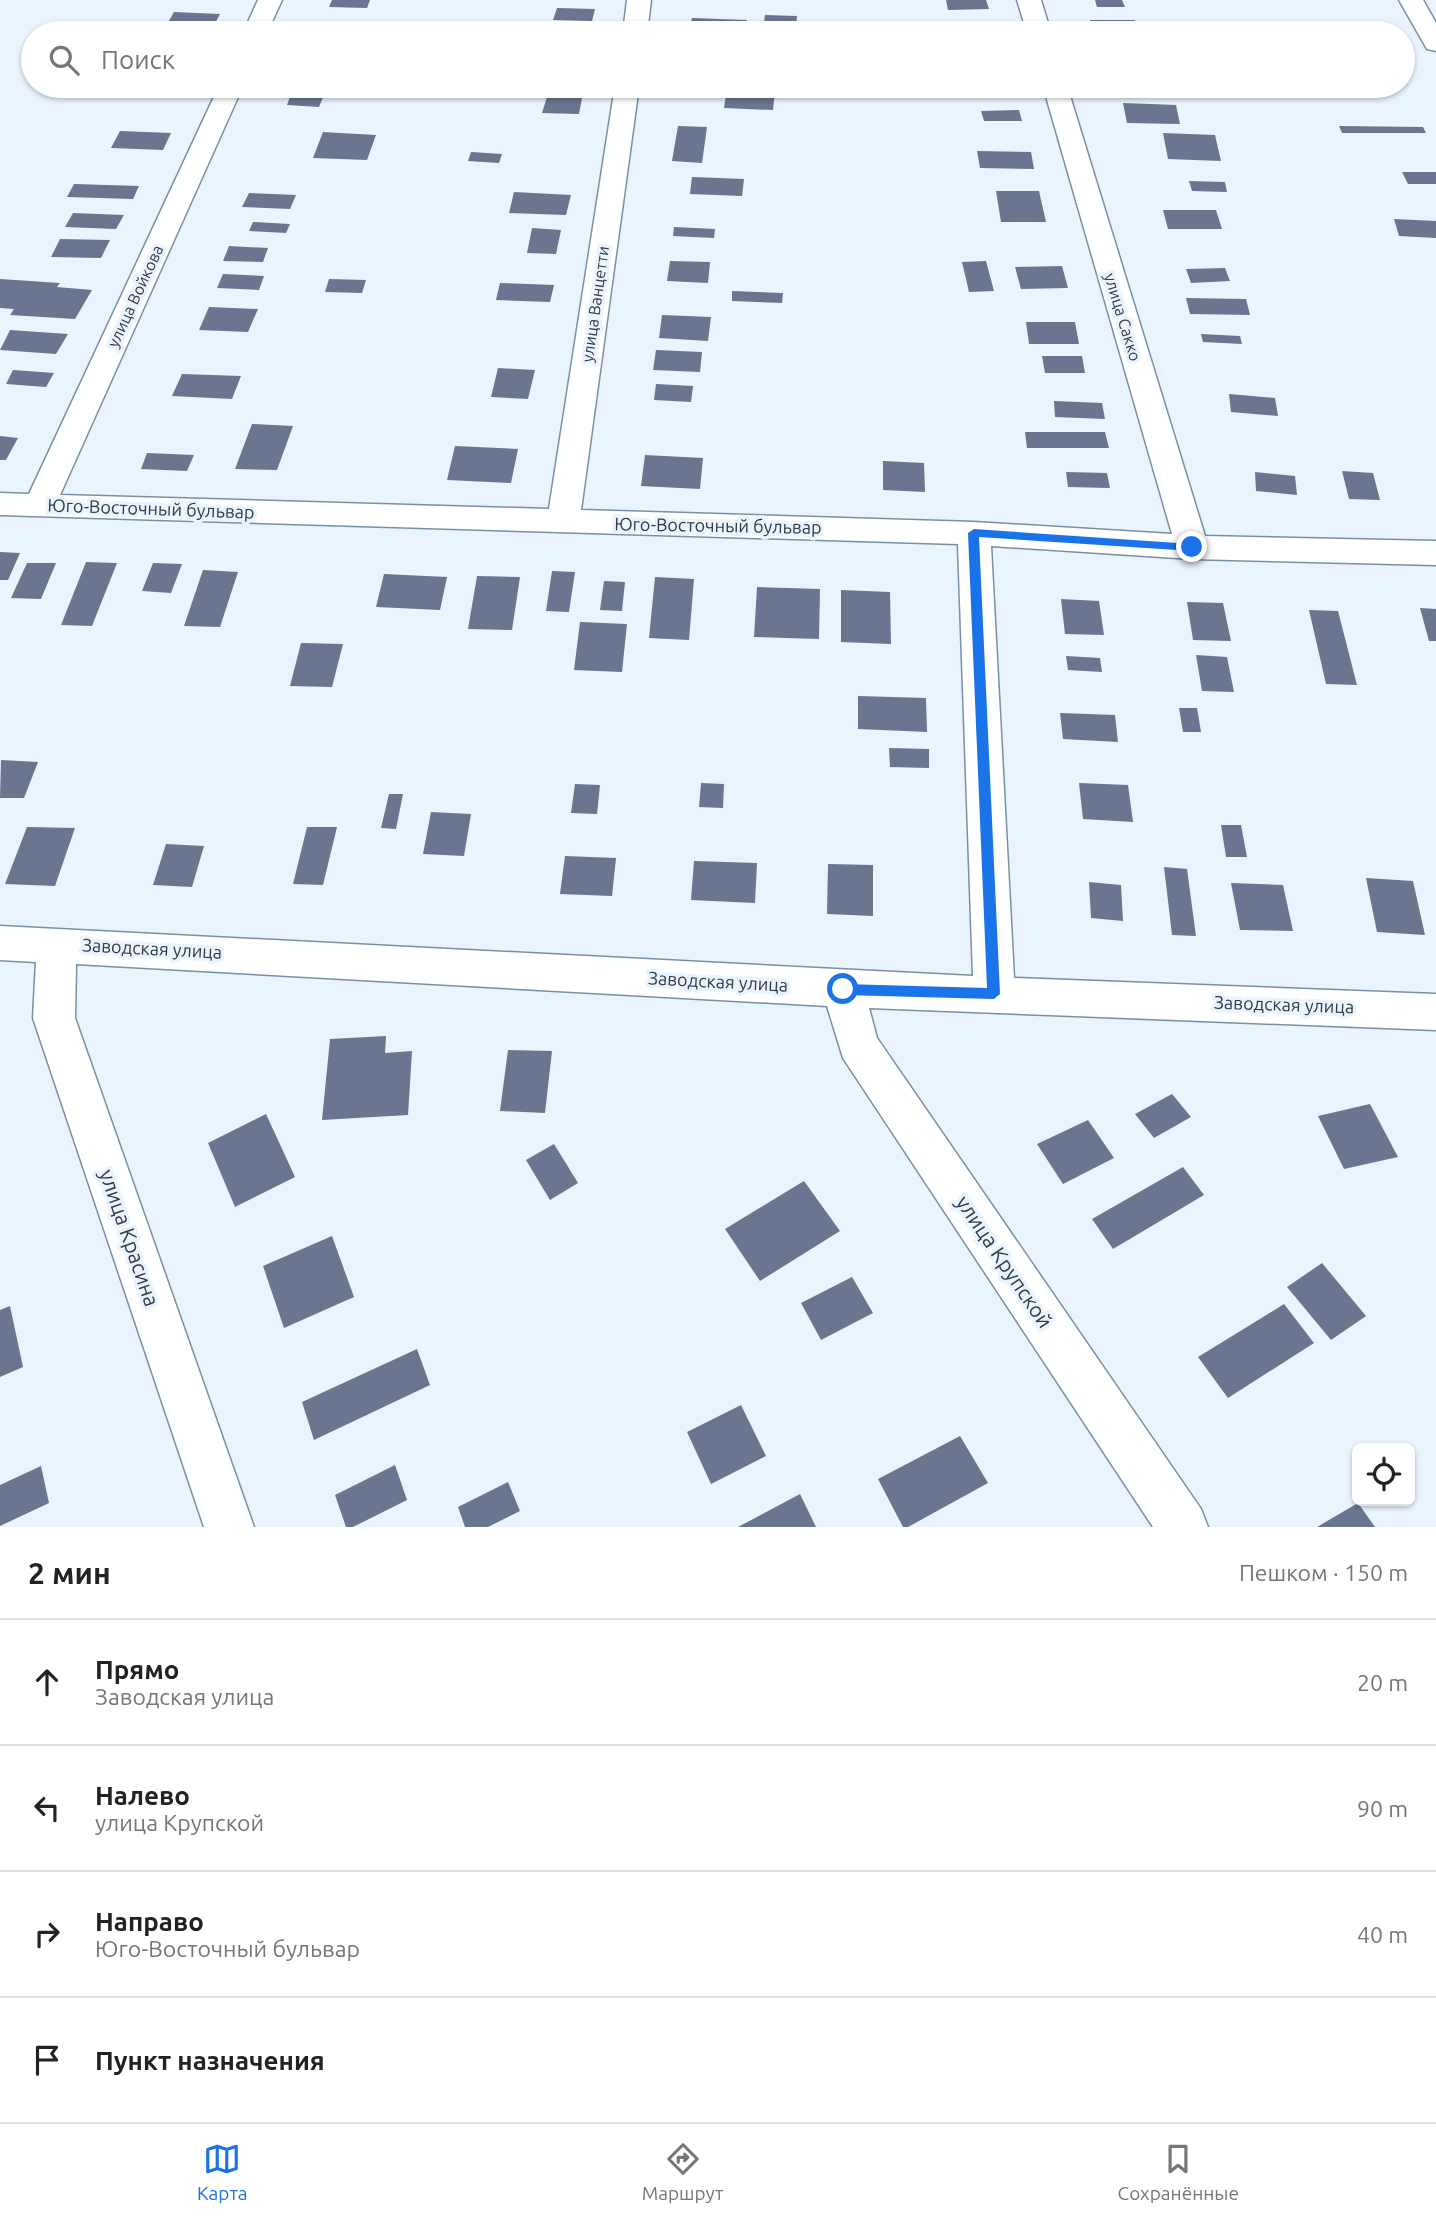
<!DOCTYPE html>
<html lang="ru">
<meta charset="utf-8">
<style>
:root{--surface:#fff;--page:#f6f6f6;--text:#222;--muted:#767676;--line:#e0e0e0;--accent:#1a73e8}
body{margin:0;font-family:Ubuntu,sans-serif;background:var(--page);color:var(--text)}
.controls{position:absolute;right:21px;bottom:21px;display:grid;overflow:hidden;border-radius:10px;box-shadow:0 2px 5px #0004}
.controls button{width:63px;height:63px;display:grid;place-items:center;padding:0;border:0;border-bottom:2px solid var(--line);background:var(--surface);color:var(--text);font:35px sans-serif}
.stop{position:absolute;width:21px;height:21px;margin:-16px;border:5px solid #1a73e8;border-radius:50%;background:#fff}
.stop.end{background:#1a73e8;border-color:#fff;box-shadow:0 2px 7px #0008}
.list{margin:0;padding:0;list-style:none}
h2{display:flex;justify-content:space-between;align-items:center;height:91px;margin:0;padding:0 28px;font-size:30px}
h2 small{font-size:23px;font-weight:400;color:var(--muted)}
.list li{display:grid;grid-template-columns:46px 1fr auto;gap:21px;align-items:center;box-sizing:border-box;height:126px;padding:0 28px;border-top:2px solid var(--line)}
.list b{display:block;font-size:26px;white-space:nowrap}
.list p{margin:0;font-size:23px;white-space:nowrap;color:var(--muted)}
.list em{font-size:23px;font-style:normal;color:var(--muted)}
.icon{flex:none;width:38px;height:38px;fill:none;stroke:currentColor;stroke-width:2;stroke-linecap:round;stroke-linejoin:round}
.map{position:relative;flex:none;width:1436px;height:1527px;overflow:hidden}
.search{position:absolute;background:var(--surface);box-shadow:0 2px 5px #0004;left:21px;right:21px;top:21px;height:77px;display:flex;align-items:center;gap:18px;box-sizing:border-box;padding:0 24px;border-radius:38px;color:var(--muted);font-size:26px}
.sheet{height:595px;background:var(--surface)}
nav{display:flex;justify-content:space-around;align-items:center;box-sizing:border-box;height:98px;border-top:2px solid var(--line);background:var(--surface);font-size:19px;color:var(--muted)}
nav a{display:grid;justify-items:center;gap:4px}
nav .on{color:var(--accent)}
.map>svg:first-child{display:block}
.building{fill:#6a7590}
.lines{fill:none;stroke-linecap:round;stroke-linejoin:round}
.minor-casing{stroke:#7890a6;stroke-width:3}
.minor{fill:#fff;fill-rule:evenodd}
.route{fill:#1a73e8}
.labels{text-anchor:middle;stroke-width:7;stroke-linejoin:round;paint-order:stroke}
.far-street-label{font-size:16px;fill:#313b45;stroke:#e9f4fe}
.street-label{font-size:18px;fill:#313b45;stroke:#e9f4fe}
.near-street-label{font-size:21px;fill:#313b45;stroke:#e9f4fe}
</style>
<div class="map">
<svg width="1436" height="1527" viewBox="0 0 1436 1527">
<rect width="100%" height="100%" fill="#e9f4fe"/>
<path class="building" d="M 332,0 L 370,0 L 367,8 L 329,7 Z
M 946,0 L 986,0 L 989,9 L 948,10 Z
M 1095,0 L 1122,0 L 1125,7 L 1097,7 Z
M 557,8 L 595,9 L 592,21 L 553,20 Z
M 174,12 L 220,14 L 210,33 L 162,33 Z
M 765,15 L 797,16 L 796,30 L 763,29 Z
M 692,18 L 747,20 L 746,28 L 690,26 Z
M 1090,20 L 1135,20 L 1138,29 L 1092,28 Z
M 985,21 L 988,32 L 955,33 L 952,22 Z
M 1306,26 L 1361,28 L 1362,33 L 1308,33 Z
M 542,27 L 574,29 L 573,33 L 541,33 Z
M 152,86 L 186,86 L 182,95 L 147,95 Z
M 727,88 L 775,90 L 773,110 L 724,108 Z
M 291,94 L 324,95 L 319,107 L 287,105 Z
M 547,97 L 582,98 L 579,114 L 542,113 Z
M 1123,103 L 1176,105 L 1180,124 L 1127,123 Z
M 1019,110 L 1022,121 L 984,121 L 981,111 Z
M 678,126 L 707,127 L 702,163 L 672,161 Z
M 1339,126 L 1423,127 L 1426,133 L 1342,133 Z
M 120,131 L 171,133 L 163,150 L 111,148 Z
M 323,132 L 376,135 L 367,160 L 313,158 Z
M 1163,133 L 1215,135 L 1221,161 L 1168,159 Z
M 977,151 L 1031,152 L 1034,169 L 980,168 Z
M 471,152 L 502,154 L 499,163 L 468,161 Z
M 1402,172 L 1436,172 L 1436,184 L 1408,184 Z
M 692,177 L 744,179 L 742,196 L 690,194 Z
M 1189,181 L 1225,182 L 1227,192 L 1192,191 Z
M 74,184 L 139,186 L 133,199 L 67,197 Z
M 996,191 L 1039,191 L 1046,222 L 1001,222 Z
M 514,192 L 571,195 L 566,215 L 509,213 Z
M 249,193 L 296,195 L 290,209 L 242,207 Z
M 1163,210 L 1216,210 L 1222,229 L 1168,229 Z
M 73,213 L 124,215 L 116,229 L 65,227 Z
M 1394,219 L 1436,221 L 1436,238 L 1399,236 Z
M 253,222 L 290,224 L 286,233 L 249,231 Z
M 674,227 L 715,229 L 714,238 L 673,236 Z
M 532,228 L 561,230 L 556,254 L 527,253 Z
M 60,239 L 110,240 L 101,258 L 51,257 Z
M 229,246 L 268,248 L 263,262 L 223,261 Z
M 670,261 L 710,262 L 708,283 L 667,281 Z
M 986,261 L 994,291 L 969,292 L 962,262 Z
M 1062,266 L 1068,288 L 1021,289 L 1015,267 Z
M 1225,268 L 1230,281 L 1191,283 L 1186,269 Z
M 223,274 L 264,276 L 259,290 L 217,288 Z
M 0,279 L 60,283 L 57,287 L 92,290 L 75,319 L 10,315 L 14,309 L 0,308 Z
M 329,279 L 366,280 L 362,293 L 325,292 Z
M 500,283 L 554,285 L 550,302 L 496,300 Z
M 732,291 L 783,293 L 782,303 L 732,301 Z
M 1186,298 L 1246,299 L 1250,315 L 1190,314 Z
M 209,307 L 258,309 L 248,332 L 199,330 Z
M 662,315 L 711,317 L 708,341 L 659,338 Z
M 1026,322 L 1075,322 L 1079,344 L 1029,344 Z
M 10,330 L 68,334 L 56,354 L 0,350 Z
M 1201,334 L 1240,336 L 1242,344 L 1203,342 Z
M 656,350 L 702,352 L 700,372 L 653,370 Z
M 1042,356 L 1082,356 L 1085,373 L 1045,373 Z
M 498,368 L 535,370 L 528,399 L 491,397 Z
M 13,370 L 54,373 L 46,387 L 6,384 Z
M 182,374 L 241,376 L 232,399 L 172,396 Z
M 656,384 L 693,386 L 691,402 L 654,400 Z
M 1229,394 L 1275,398 L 1278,416 L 1231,412 Z
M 1054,401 L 1102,403 L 1105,419 L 1055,417 Z
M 252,424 L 293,426 L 277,470 L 235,469 Z
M 1025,432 L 1105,432 L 1109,448 L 1027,448 Z
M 0,436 L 18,438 L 6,460 L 0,460 Z
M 455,446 L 518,449 L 511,483 L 447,480 Z
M 147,453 L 194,455 L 187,471 L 141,469 Z
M 645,455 L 703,458 L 700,489 L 641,486 Z
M 883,461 L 924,463 L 925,492 L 883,490 Z
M 1342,471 L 1373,473 L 1380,500 L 1349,499 Z
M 1066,472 L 1107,473 L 1110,488 L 1068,487 Z
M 1255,472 L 1295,476 L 1297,495 L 1256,491 Z
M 0,552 L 20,553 L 8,580 L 0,580 Z
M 86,562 L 117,563 L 92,626 L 61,625 Z
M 27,563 L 56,563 L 41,599 L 11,598 Z
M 153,563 L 182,564 L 171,593 L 142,591 Z
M 203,570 L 238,572 L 220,627 L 184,626 Z
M 552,571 L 575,572 L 569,612 L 546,611 Z
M 384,574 L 447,577 L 440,610 L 376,607 Z
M 477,576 L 520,577 L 512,630 L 468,629 Z
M 655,577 L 694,579 L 689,640 L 649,638 Z
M 604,581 L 625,582 L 622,611 L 600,610 Z
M 757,587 L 820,589 L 819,639 L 754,637 Z
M 841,590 L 890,592 L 891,644 L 841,642 Z
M 1061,599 L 1099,601 L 1104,635 L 1065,634 Z
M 1187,602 L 1223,603 L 1231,641 L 1193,640 Z
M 1420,608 L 1436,609 L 1436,641 L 1429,641 Z
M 1309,610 L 1338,611 L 1357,685 L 1326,684 Z
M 580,622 L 627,624 L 622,672 L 574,670 Z
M 301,643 L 343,644 L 332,687 L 290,686 Z
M 1196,655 L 1227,657 L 1234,692 L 1202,691 Z
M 1066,656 L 1100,658 L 1102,672 L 1068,670 Z
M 858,696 L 926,698 L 927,732 L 858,729 Z
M 1179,708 L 1197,708 L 1201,732 L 1183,732 Z
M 1060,713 L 1115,715 L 1118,742 L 1063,739 Z
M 889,748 L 929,749 L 929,768 L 890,767 Z
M 1,760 L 38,762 L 24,798 L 0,798 Z
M 701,783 L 724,784 L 723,808 L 699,807 Z
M 1079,783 L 1128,785 L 1133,822 L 1083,819 Z
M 575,784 L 600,785 L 597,814 L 571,813 Z
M 389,794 L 403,794 L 396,829 L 381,828 Z
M 431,812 L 471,814 L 464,856 L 423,854 Z
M 1221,825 L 1241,825 L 1247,857 L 1226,857 Z
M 27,827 L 75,828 L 55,886 L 5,884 Z
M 307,827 L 337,827 L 323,885 L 293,884 Z
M 166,844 L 204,846 L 192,887 L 153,885 Z
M 565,856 L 616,858 L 612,896 L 560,894 Z
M 694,861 L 757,863 L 755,903 L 691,900 Z
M 828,864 L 873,865 L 873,916 L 827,914 Z
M 1164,867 L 1187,869 L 1196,936 L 1172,935 Z
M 1366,878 L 1413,881 L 1425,935 L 1377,932 Z
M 1089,882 L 1121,885 L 1123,921 L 1091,918 Z
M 1231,883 L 1283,885 L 1293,931 L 1240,930 Z
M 386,1036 L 385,1053 L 412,1051 L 408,1115 L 322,1120 L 330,1039 Z
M 508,1050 L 552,1051 L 545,1113 L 500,1111 Z
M 1172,1094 L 1191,1117 L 1154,1138 L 1135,1114 Z
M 1370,1104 L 1398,1157 L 1344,1169 L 1318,1116 Z
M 266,1114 L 295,1177 L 235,1207 L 208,1143 Z
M 1088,1120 L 1114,1158 L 1063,1184 L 1037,1144 Z
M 554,1144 L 578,1183 L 550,1200 L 526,1160 Z
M 1183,1167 L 1204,1195 L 1113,1249 L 1092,1219 Z
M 804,1181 L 840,1231 L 760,1281 L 725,1229 Z
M 332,1236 L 354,1297 L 284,1328 L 263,1266 Z
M 1322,1263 L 1366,1316 L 1331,1340 L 1287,1287 Z
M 852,1277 L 873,1313 L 821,1340 L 801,1303 Z
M 1284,1304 L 1314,1343 L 1228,1398 L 1198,1357 Z
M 10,1306 L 23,1367 L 0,1377 L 0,1310 Z
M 417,1349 L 430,1385 L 314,1440 L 302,1402 Z
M 741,1405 L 766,1456 L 711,1484 L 687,1432 Z
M 960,1436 L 988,1483 L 908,1527 L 903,1527 L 878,1479 Z
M 395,1465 L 407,1500 L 353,1527 L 346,1527 L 335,1495 Z
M 41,1466 L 49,1503 L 0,1526 L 0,1485 Z
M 508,1482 L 520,1511 L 488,1527 L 465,1527 L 458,1507 Z
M 800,1494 L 816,1527 L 738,1527 Z
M 1358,1503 L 1375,1527 L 1317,1527 Z"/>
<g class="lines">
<g class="minor-casing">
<path id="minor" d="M 258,0 L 282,0 L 267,33 L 243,33 Z
M 627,0 L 651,0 L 647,33 L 623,33 Z
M 1017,0 L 1041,0 L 1051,33 L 1027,33 Z
M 1399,0 L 1423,0 L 1436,23 L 1436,51 L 1427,49 Z
M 219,86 L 243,86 L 60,495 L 549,509 L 615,86 L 639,86 L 581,510 L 974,522 L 1172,534 L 1043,86 L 1067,86 L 1205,536 L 1436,541 L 1436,565 L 1192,559 L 991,546 L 1014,978 L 1436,994 L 1436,1030 L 869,1008 L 877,1038 L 1201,1509 L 1208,1527 L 1153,1527 L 843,1058 L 827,1006 L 76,964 L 75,1018 L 254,1527 L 204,1527 L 33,1018 L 36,962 L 0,960 L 0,926 L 973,976 L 958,544 L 0,515 L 0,493 L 29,494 Z"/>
</g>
<use href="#minor" class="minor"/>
</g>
<path class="route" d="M 974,529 L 1192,544 L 1197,547 L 1192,551 L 979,537 L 1000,994 L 994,999 L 843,995 L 837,989 L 843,984 L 987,988 L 968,533 Z"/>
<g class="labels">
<g class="far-street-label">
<text transform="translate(135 296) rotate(-65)" y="6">улица Войкова</text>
<text transform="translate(595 304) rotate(-82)" y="6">улица Ванцетти</text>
<text transform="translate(1123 317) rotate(73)" y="6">улица Сакко</text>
</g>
<g class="street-label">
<text transform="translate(151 509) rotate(2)" y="6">Юго-Восточный бульвар</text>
<text transform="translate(718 526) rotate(1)" y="6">Юго-Восточный бульвар</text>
<text transform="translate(152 949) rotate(3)" y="6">Заводская улица</text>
<text transform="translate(718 982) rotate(3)" y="6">Заводская улица</text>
<text transform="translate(1284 1005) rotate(2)" y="6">Заводская улица</text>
</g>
<g class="near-street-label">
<text transform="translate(129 1238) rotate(71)" y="7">улица Красина</text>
<text transform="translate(1004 1262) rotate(56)" y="7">улица Крупской</text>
</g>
</g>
</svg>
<div class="controls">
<button><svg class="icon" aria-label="locate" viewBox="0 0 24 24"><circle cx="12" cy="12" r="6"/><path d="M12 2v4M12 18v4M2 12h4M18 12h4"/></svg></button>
</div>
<div class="stop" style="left:843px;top:989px"></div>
<div class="stop end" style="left:1192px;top:547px"></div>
<div class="search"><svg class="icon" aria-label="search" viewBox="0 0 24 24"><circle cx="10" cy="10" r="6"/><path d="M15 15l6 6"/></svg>Поиск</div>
</div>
<section class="sheet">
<h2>2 мин<small>Пешком · 150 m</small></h2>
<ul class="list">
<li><svg class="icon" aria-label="ahead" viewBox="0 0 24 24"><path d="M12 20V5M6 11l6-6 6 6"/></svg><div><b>Прямо</b><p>Заводская улица</p></div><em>20 m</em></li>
<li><svg class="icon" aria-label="left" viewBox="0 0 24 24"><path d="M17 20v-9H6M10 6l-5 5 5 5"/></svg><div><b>Налево</b><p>улица Крупской</p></div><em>90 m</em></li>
<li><svg class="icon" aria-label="right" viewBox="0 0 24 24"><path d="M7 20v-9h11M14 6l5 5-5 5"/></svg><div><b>Направо</b><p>Юго-Восточный бульвар</p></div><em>40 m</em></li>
<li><svg class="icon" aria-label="arrive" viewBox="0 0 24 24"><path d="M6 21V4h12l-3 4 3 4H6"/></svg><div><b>Пункт назначения</b></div></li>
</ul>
</section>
<nav>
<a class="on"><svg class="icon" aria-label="map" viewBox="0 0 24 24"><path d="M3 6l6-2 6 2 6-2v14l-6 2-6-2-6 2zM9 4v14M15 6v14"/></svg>Карта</a>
<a><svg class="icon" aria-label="directions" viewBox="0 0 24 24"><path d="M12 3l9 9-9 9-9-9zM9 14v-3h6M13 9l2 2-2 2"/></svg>Маршрут</a>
<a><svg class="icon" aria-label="saved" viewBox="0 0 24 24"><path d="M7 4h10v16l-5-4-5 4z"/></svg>Сохранённые</a>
</nav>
